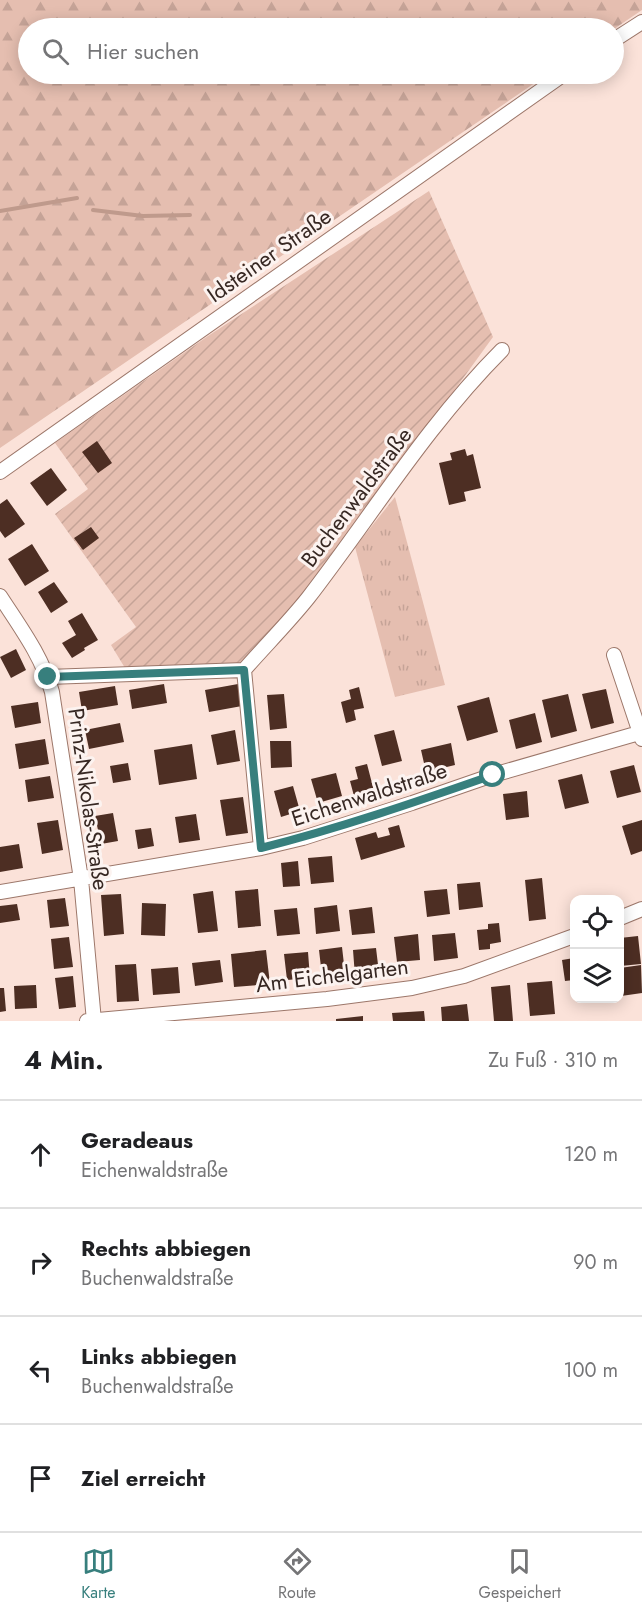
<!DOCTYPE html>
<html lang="de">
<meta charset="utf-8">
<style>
:root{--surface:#fff;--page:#f2f2f2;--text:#202124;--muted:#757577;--line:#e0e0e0;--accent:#377f7d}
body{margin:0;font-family:Jost,sans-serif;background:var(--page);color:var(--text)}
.controls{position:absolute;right:18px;bottom:18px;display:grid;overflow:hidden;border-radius:12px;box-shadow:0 3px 15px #0003}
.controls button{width:54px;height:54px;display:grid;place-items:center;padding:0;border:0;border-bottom:2px solid var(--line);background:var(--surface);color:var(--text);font:30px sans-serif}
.stop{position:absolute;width:18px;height:18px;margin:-14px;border:4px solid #377f7d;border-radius:50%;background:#fff}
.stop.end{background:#377f7d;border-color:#fff;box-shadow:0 2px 6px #0008}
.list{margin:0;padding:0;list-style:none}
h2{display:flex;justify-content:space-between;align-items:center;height:78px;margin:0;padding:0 24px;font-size:26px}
h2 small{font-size:20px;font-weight:400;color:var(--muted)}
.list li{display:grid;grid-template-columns:39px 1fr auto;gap:18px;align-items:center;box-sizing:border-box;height:108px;padding:0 24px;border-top:2px solid var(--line)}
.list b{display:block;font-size:22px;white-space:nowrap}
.list p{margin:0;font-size:20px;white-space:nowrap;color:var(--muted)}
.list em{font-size:20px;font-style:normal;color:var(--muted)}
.icon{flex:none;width:33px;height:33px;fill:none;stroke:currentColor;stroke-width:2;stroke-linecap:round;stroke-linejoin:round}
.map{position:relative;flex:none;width:642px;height:1021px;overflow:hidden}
.search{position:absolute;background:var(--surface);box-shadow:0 3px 15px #0003;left:18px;right:18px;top:18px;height:66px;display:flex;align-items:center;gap:15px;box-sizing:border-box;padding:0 21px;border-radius:33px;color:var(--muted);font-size:22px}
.sheet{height:510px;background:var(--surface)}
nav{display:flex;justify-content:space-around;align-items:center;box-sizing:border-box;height:84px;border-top:2px solid var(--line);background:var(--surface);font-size:16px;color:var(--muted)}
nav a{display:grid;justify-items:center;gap:3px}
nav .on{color:var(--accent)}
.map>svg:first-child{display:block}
.grass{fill:url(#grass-tufts)}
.forest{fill:url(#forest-firs)}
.garden{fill:url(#garden-furrows)}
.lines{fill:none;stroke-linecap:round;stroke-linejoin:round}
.stream{stroke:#bf9a8c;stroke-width:4}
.building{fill:#4d2e23}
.street-casing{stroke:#9c776a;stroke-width:16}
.street{stroke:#fff;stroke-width:14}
.route{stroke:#377f7d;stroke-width:8}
.labels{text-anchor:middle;stroke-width:6;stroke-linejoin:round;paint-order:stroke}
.street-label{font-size:22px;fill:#372823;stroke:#fcf3f0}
</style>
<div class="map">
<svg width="642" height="1021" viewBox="0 0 642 1021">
<defs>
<pattern id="grass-tufts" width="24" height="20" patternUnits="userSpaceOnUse" patternTransform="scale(1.5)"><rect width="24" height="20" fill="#e5beb0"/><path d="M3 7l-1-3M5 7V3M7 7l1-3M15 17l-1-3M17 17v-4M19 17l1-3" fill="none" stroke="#c5a397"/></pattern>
<pattern id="forest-firs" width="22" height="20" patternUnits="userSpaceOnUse" patternTransform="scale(1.5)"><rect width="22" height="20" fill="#e5beb0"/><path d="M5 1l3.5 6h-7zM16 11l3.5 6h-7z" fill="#c5a397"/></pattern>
<pattern id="garden-furrows" width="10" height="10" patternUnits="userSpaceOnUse" patternTransform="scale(1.5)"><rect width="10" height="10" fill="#e5beb0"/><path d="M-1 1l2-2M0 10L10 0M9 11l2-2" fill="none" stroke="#c5a397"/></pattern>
</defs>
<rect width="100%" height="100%" fill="#fbe2d9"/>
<path class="grass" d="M 395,497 L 445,685 L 395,697 L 355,547 Z"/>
<path class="forest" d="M 0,0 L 642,0 L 642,10 L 614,29 L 28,28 L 28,74 L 548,74 L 0,448 Z"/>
<path class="garden" d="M 429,191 L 493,337 L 302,600 L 239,666 L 125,668 L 111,645 L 136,627 L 55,514 L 88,489 L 55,443 L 208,336 Z"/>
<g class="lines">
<path class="stream" d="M 93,210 L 143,216 L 190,215
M 0,211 L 77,198"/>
</g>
<path class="building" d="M 97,441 L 112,463 L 98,473 L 82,452 Z
M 465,449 L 467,456 L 473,454 L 481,488 L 464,492 L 466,501 L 449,505 L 439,463 L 452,460 L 450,453 Z
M 51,468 L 67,490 L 47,506 L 30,483 Z
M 7,499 L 25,524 L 5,538 L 0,531 L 0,504 Z
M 91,527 L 99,538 L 83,550 L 74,538 Z
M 32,544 L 49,571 L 25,586 L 8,559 Z
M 54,582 L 68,602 L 51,613 L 38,592 Z
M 82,613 L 98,640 L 84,648 L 85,650 L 72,658 L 62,643 L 76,635 L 68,621 Z
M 16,649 L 26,670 L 11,678 L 0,657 Z
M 164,684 L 167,703 L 132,709 L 129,690 Z
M 238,684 L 242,706 L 209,712 L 205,690 Z
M 115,686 L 118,705 L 82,711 L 79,692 Z
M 359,687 L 364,708 L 354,710 L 356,720 L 346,723 L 341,702 L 351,699 L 349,690 Z
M 606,689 L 614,723 L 591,729 L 582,694 Z
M 284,694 L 287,728 L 270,730 L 267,695 Z
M 568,694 L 577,731 L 551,738 L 542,700 Z
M 489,697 L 498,732 L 467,741 L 457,706 Z
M 38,702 L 41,723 L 15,728 L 11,706 Z
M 535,713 L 542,742 L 516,749 L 509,720 Z
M 120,723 L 124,742 L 89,749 L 85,730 Z
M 235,730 L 240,761 L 217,765 L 211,735 Z
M 394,730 L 402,761 L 382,766 L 374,735 Z
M 45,739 L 49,764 L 19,769 L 15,744 Z
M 270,741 L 291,741 L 292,767 L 271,768 Z
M 451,743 L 455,765 L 426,772 L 421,750 Z
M 192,744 L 197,779 L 159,785 L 154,750 Z
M 128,763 L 131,780 L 113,783 L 110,766 Z
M 367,764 L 374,791 L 354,796 L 350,781 L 358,779 L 355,767 Z
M 634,765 L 641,792 L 617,798 L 610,771 Z
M 336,773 L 342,796 L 318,803 L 311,779 Z
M 582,774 L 589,803 L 565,809 L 558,780 Z
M 50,776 L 54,798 L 28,802 L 25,780 Z
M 293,786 L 300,811 L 281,817 L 274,791 Z
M 527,791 L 529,817 L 506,820 L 503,794 Z
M 243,797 L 248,833 L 226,836 L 220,800 Z
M 113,813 L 118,841 L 101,844 L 95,816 Z
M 196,814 L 200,840 L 179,843 L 175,817 Z
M 58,820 L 63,850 L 42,854 L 37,823 Z
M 642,820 L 642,851 L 631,855 L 622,826 Z
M 399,825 L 405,847 L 361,860 L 355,838 L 376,832 L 378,838 L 390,835 L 388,828 Z
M 151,828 L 154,846 L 138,849 L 135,830 Z
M 19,844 L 23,868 L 0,872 L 0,847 Z
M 332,856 L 334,882 L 311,884 L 308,858 Z
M 298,861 L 300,886 L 283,887 L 281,863 Z
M 542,878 L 546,919 L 529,921 L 525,880 Z
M 480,882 L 483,907 L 459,910 L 457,884 Z
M 258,889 L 261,926 L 238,928 L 235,891 Z
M 447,889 L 450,914 L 427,917 L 424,891 Z
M 213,891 L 218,931 L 198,933 L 193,894 Z
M 121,894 L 124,934 L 104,936 L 101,895 Z
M 65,898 L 69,926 L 50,928 L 47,900 Z
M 142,903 L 166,904 L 165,936 L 141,935 Z
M 17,904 L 20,920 L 0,923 L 0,906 Z
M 337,905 L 340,931 L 316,934 L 314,908 Z
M 372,907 L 375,933 L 352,935 L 349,910 Z
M 297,908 L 300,934 L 277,936 L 274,910 Z
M 499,923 L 501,942 L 490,944 L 490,949 L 479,950 L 477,930 L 488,929 L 488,924 Z
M 455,933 L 458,958 L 434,961 L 432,935 Z
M 418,934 L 420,960 L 397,962 L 394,937 Z
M 638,936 L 641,964 L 620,966 L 620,938 Z
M 69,937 L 73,967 L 54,969 L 51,939 Z
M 342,947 L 345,973 L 322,976 L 319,950 Z
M 376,948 L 379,973 L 355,976 L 353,950 Z
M 266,950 L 270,984 L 234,987 L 231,954 Z
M 308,952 L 310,978 L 287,980 L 284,954 Z
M 574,958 L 574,980 L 565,981 L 562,960 Z
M 220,960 L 223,982 L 195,986 L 192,963 Z
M 136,964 L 139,1001 L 117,1002 L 115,965 Z
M 641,965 L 642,993 L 621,996 L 620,968 Z
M 178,967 L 180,993 L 153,995 L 151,969 Z
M 73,976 L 76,1007 L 59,1009 L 55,978 Z
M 552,981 L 555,1014 L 530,1016 L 527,983 Z
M 36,985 L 37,1008 L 15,1009 L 14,986 Z
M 510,985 L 513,1021 L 494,1021 L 491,987 Z
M 0,988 L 4,988 L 6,1011 L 0,1012 Z
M 467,1004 L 469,1021 L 442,1021 L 441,1007 Z
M 424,1011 L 425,1021 L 393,1021 L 392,1013 Z
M 363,1016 L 363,1021 L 336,1021 L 336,1019 Z"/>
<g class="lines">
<g class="street-casing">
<path id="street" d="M 614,40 L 642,22
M 0,472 L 564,74
M 0,596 C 20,627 42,656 52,692 L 81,879 L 94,1021
M 614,655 L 642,739
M 48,677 L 244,670
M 261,848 L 244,670 C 265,646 288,623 308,598 C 372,515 428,424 502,350
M 0,892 L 261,848 L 303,838 L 412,803 L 493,775 L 639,733
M 620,918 L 642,909
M 87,1021 L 327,999 L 412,988 L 464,976 L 574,936"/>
</g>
<use href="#street" class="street"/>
</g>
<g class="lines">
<path class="route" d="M 48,677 L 244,670 L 261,848 C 340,828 416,802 493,775"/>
</g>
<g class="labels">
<g class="street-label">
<text transform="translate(269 255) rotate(-35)" y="8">Idsteiner Straße</text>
<text transform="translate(356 497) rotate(-53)" y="8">Buchenwaldstraße</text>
<text transform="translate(369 794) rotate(-18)" y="8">Eichenwaldstraße</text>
<text transform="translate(89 799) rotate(82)" y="8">Prinz-Nikolas-Straße</text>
<text transform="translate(332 975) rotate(-7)" y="8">Am Eichelgarten</text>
</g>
</g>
</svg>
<div class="controls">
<button><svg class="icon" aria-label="locate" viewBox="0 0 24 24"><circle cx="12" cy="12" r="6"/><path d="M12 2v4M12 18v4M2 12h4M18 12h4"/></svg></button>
<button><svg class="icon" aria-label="layers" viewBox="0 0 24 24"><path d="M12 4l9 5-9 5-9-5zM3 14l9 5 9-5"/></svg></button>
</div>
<div class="stop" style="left:493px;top:775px"></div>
<div class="stop end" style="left:48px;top:677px"></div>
<div class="search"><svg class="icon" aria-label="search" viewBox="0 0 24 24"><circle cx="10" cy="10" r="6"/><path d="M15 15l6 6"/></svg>Hier suchen</div>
</div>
<section class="sheet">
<h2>4 Min.<small>Zu Fuß · 310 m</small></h2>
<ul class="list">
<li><svg class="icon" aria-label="ahead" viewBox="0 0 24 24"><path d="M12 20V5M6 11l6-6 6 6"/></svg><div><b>Geradeaus</b><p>Eichenwaldstraße</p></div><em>120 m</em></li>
<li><svg class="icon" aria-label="right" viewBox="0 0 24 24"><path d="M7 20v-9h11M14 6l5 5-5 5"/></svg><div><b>Rechts abbiegen</b><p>Buchenwaldstraße</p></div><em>90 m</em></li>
<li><svg class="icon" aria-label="left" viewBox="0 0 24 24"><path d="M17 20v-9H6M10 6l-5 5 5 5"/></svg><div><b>Links abbiegen</b><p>Buchenwaldstraße</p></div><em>100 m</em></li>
<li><svg class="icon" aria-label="arrive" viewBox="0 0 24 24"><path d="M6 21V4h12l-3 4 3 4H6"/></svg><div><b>Ziel erreicht</b></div></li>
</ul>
</section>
<nav>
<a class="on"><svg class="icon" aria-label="map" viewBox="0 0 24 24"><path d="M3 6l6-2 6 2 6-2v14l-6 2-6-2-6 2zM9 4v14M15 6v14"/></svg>Karte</a>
<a><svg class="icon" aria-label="directions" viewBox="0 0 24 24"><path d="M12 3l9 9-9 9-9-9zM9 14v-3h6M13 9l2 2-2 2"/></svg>Route</a>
<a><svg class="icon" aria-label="saved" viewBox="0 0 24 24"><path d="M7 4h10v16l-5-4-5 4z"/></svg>Gespeichert</a>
</nav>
